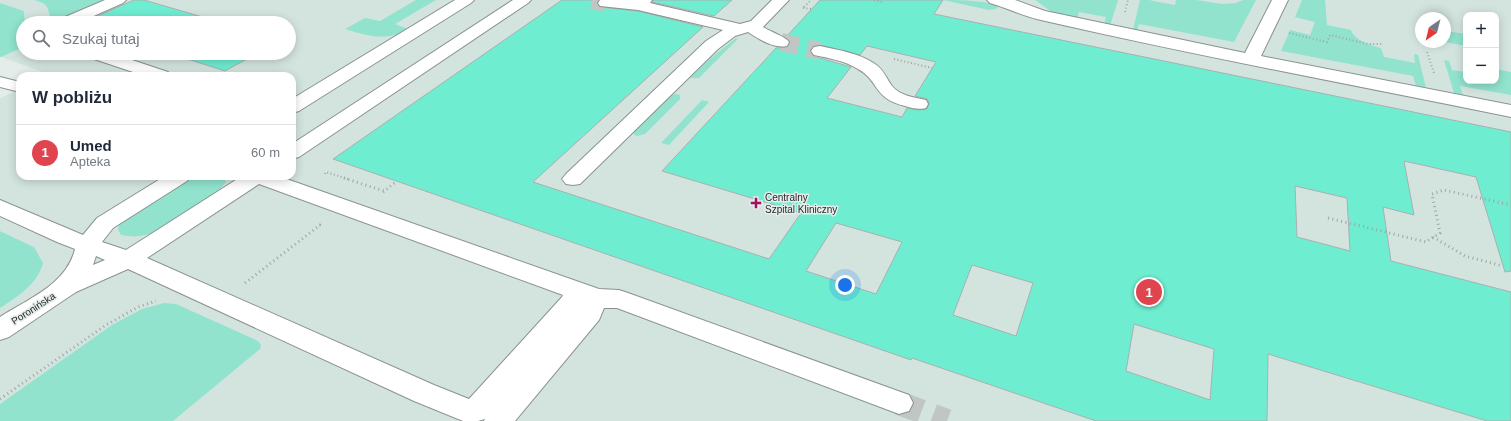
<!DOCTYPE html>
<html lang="pl">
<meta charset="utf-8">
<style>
:root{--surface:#fff;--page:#f6f6f7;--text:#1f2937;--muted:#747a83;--line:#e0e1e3;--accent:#ea580c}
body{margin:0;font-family:Arial,sans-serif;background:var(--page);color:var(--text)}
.controls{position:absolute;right:12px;top:12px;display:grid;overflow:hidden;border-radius:8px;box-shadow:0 2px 10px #0003}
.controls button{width:36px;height:36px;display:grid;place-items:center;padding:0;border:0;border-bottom:1px solid var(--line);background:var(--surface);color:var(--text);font:20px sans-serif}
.compass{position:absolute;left:1415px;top:12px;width:36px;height:36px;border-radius:50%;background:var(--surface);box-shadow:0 2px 10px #0003;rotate:215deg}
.you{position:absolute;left:845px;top:285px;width:14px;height:14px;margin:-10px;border:3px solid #fff;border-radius:50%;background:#1a73e8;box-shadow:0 0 0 6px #1a73e833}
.badge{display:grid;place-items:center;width:26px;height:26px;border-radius:50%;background:var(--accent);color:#fff;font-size:13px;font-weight:700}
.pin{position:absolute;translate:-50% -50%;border:2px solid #fff;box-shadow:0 1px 4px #0006}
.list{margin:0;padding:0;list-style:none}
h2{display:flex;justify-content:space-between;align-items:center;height:52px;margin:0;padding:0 16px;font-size:17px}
h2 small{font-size:13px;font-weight:400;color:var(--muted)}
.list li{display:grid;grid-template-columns:26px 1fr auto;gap:12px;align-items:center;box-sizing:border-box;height:56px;padding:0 16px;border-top:1px solid var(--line)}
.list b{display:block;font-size:15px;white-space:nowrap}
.list p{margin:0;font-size:13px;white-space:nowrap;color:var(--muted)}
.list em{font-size:13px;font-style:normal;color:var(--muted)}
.icon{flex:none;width:22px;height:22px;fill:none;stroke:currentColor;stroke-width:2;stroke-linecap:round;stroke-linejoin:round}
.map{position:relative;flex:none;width:1511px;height:421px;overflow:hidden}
.search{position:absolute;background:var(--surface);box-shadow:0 2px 10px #0003;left:16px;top:16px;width:280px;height:44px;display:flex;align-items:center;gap:10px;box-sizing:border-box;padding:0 14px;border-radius:22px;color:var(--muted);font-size:15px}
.panel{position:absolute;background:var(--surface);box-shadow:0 2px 10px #0003;left:16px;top:72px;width:280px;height:108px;border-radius:12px}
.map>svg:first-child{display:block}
.built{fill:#d3e4df;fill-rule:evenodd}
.green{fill:#91e3ce}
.building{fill:#6eedd0;stroke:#a9b1af;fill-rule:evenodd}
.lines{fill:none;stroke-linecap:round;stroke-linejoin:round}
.minor-tunnel-far1{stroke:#bfc6c4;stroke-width:18;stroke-dasharray:18 9;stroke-linecap:butt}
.minor-tunnel{stroke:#bfc6c4;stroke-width:24;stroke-dasharray:24 12;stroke-linecap:butt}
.minor-casing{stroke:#8a9290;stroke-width:2}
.path-far1{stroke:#9fa5a4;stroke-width:2;stroke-dasharray:1 2.5;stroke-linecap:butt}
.path{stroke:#9fa5a4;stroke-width:3;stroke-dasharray:1 3.5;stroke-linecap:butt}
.minor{fill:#fff;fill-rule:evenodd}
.poi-dot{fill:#a0125d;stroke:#e5edeb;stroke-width:1.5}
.labels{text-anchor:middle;stroke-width:3;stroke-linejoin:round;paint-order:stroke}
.poi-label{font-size:10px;fill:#272a2a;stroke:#e5edeb;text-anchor:start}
.street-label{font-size:10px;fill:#272a2a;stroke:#e5edeb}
</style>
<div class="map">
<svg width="1511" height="421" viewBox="0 0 1511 421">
<rect width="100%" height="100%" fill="#e5edeb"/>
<path class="built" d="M 0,0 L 1511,0 L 1511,421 L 0,421 L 0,308 L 4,305 L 34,247 L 0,231 L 0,98 L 20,89 L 20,176 L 292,176 L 292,76 L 49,76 L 51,75 L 1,57 L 23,47 L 23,53 L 289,53 L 289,23 L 25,23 L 24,11 L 0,3 ZM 1466,15 L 1496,15 L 1496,81 L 1466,81 ZM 1421,18 L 1445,18 L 1445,42 L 1421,42 Z"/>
<path class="green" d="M 34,0 L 105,0 C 88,7 68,20 51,19 C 47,7 49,4 34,0 Z
M 416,0 L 436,0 L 395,24 L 408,29 C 387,42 368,36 345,29 L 365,18 L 380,21 Z
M 943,0 C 955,0 991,0 998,7 L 996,9 L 989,10 Z
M 1035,0 L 1118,0 L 1110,26 L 1104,25 L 1106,17 L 1079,12 L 1077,19 L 1052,12 Z
M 1140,0 L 1149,0 L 1175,5 L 1176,0 L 1196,0 L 1222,4 L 1236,3 L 1243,0 L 1256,0 L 1234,42 L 1139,24 L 1137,31 L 1133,30 Z
M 1302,0 L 1325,0 L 1327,25 L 1351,30 C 1355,41 1371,45 1381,48 L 1384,57 L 1415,63 L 1414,54 L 1418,55 L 1426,88 L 1416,86 L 1413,76 L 1281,51 L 1290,30 L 1310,35 L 1315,22 L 1295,17 Z
M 0,3 L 24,11 L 25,23 L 23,23 L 23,47 L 1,57 L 0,57 Z
M 1445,31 L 1466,34 L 1466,46 L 1445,42 Z
M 736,38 L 738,39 L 699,78 L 691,78 L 691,77 L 712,57 Z
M 1444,60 L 1449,61 L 1452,70 L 1466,72 L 1466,81 L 1496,81 L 1496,69 L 1511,72 L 1511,95 L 1460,86 L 1463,95 L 1454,93 Z
M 676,94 L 680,95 L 680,99 L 645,134 L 637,136 L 634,135 L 634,130 L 670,95 Z
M 702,100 L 709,102 L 669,145 L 661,143 Z
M 194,176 L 225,176 L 226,182 C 219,194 163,230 149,234 C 139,237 131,237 121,235 L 118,230 L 119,225 L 125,218 Z
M 0,231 L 34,247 L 43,263 C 38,284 17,297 0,308 Z
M 164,303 L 176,304 L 258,341 L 261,345 L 260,349 L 173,421 L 0,421 L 0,404 L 112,325 L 142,309 Z"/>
<path class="building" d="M 134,0 L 144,0 L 223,23 L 82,23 Z
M 562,0 L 598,0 L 597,4 L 600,7 L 638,11 L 703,27 L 533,182 L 769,259 L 801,213 L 662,171 L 776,48 L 788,47 L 790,42 L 786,37 L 820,0 L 943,0 L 934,14 L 1511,132 L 1511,271 L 1505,272 L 1476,177 L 1404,161 L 1414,215 L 1383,207 L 1391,261 L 1511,292 L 1511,421 L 1487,421 L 1268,354 L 1267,421 L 1096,421 L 912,358 L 911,360 L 333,159 ZM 820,45 L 860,55 L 867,46 L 936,62 L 915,96 L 927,99 L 929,103 L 927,109 L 918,110 L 907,108 L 902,117 L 827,98 L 851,67 L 813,56 L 810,50 L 814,46 ZM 1295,186 L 1347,198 L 1350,251 L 1297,237 ZM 836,223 L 902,242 L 876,294 L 806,271 ZM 972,265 L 1033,283 L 1016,336 L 953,315 ZM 1134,324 L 1214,349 L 1210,400 L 1126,371 Z
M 653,0 L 732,0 L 714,16 L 652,2 Z
M 169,53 L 258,53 L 225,71 Z"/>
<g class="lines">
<path class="minor-tunnel-far1" d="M 592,0 L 606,3
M 781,42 L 820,51"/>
<path class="minor-tunnel" d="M 899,403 L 947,421"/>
<g class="minor-casing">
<path id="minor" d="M 105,0 L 126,0 L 123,3 L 78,23 L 56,23 L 58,20 Z
M 455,0 L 474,0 L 471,3 L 299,111 L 292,113 L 292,99 Z
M 513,0 L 531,0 L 528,3 L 299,157 L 292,159 L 292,144 Z
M 600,0 L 652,0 L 650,3 L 740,24 L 751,21 L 772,0 L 789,0 L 763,27 C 769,31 786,37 789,42 L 787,46 C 773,49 759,39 748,32 L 735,36 L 718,49 L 580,184 L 573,185 L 566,184 L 562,179 L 566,174 L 706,41 L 723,30 L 638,10 L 600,6 L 598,3 Z
M 987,0 L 1015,0 L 1045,11 L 1245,53 L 1272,0 L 1288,0 L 1261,56 L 1511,105 L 1511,117 C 1354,85 1197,56 1041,20 C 1023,16 1007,8 990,3 Z
M 820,46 C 838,50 859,53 875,64 C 884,70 886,78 892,86 C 900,96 914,97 926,100 L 928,104 L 926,108 C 918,110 912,108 905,106 C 872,98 880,81 858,69 C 845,61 829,58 814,55 L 811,51 L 814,47 Z
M 85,53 L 111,53 L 168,72 L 171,76 L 145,76 L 88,57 Z
M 0,77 L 20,82 L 20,92 L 0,87 Z
M 165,176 L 190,176 L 187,181 L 113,228 L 102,242 L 126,250 L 242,176 L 278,176 L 599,289 L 619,290 L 628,293 L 909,395 L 913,403 L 909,411 L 899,414 L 617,308 L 604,308 L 599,320 L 515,421 L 484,421 L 485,419 L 478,421 L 463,421 L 414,401 L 128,269 L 76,292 L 9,337 L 0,340 L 0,317 C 28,299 67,284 75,249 L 57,242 L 0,216 L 0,200 L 83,235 L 97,218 ZM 259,184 L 563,295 L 562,297 L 469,399 L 434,385 L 147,258 ZM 96,256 L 105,260 L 93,265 Z"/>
</g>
<path class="path-far1" d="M 874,0 L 883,2
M 804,7 L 811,0
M 803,8 L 812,9
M 1125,12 L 1128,0
M 1289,33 L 1327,42 L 1330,35 L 1368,44 L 1383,44
M 1427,52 L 1434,73
M 894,59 L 932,68
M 325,174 L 326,172 L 348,179"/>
<path class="path" d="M 344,178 L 384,191
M 383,192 L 397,181
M 1328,218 L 1426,242 L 1440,233 L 1432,194 L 1444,190 L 1511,205
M 1433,237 L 1465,256 L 1503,266
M 245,283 L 320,225 L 322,226
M 0,399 L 106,325 L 138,307 L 156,301"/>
<use href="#minor" class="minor"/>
</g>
<path class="poi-dot" d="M754 197h4v4h4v4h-4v4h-4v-4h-4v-4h4z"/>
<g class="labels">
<g class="poi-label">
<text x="765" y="201">Centralny<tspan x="765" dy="12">Szpital Kliniczny</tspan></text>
</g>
<g class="street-label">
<text transform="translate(33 308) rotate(-33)" y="4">Poronińska</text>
</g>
</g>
</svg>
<div class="controls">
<button>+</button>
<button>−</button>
</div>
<svg class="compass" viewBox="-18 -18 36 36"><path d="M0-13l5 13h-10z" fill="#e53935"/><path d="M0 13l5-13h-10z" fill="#747a83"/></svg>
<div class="you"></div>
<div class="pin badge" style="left:1149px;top:292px;background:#e0444e">1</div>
<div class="search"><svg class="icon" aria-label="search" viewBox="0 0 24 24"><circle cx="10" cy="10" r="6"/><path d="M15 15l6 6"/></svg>Szukaj tutaj</div>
<section class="panel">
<h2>W pobliżu<small></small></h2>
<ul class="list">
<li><span class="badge" style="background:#e0444e">1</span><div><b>Umed</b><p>Apteka</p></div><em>60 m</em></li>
</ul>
</section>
</div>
